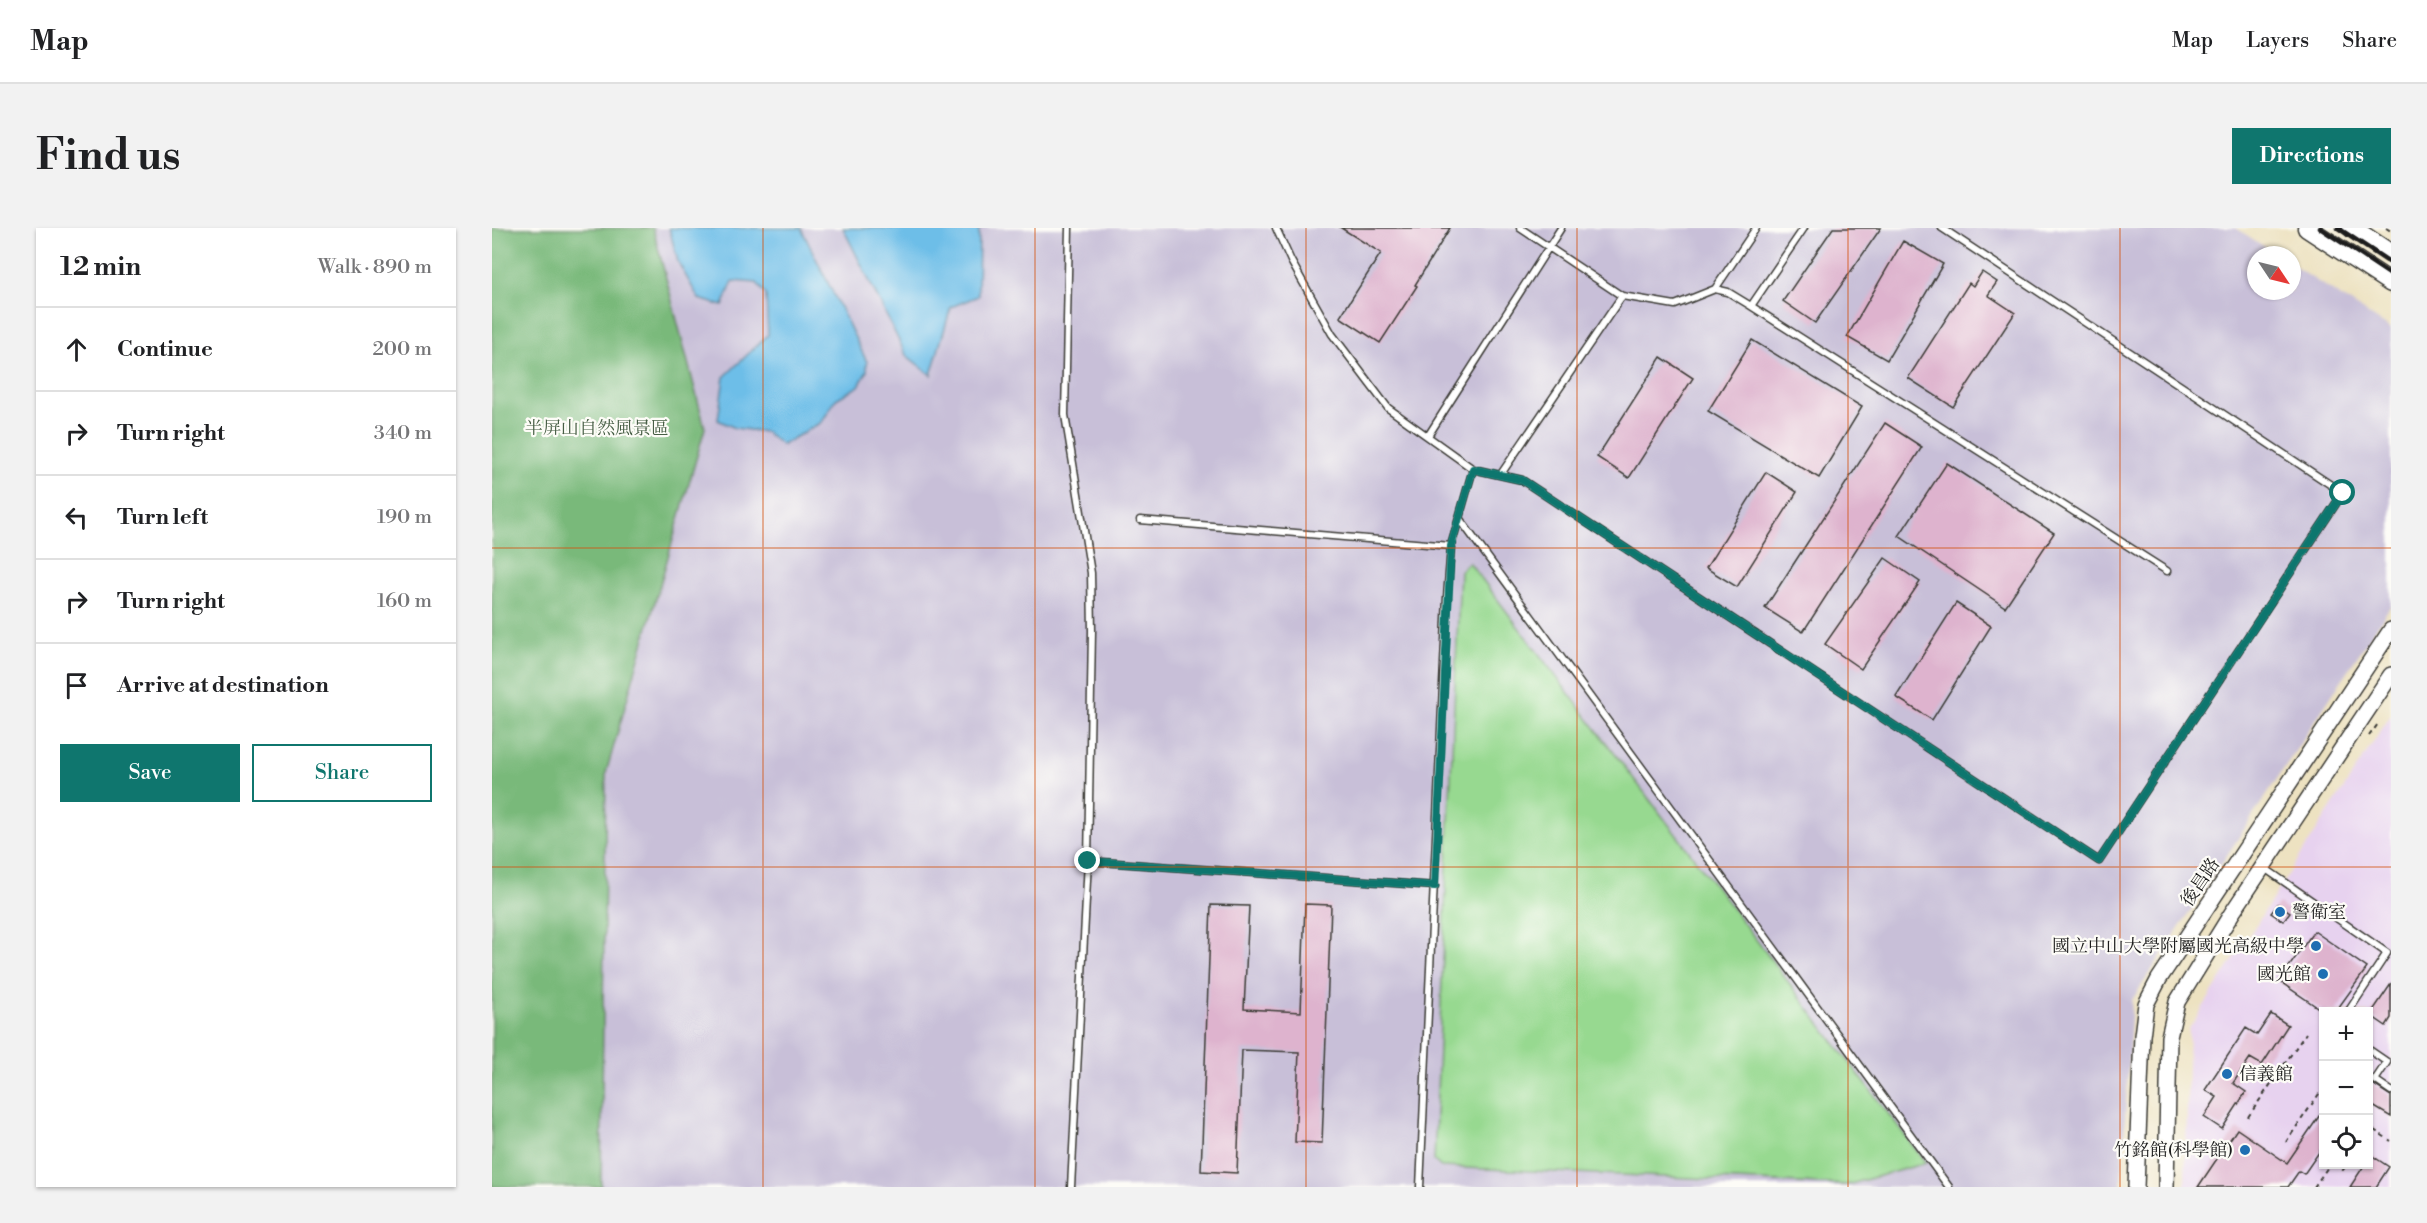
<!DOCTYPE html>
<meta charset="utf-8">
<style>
:root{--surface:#fff;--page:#f2f2f2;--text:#202124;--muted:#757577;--line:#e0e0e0;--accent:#0f766e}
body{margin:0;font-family:"Libre Bodoni","Noto Serif TC",serif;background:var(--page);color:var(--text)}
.controls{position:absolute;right:18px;bottom:18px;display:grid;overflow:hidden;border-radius:0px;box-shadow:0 2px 4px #0004}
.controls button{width:54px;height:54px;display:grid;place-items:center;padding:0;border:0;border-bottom:2px solid var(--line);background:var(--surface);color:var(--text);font:30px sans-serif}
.compass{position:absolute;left:1755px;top:18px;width:54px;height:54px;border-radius:50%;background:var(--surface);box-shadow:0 2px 4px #0004;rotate:125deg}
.stop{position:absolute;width:18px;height:18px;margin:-14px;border:4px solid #0f766e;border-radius:50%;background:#fff}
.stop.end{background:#0f766e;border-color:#fff;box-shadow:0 2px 6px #0008}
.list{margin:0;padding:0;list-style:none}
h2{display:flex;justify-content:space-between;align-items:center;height:78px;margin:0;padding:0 24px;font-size:26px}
h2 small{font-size:20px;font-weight:400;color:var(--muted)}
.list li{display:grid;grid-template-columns:39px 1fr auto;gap:18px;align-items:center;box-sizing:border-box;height:84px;padding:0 24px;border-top:2px solid var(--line)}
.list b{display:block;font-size:22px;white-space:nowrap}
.list em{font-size:20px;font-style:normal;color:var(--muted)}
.actions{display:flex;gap:12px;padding:18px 24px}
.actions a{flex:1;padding:14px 0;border:2px solid var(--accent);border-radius:0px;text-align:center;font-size:21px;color:var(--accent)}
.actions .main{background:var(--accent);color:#fff}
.icon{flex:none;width:33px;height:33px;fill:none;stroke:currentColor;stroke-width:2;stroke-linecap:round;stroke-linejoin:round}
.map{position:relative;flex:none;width:1899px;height:959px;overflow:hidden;border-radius:0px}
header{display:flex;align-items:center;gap:36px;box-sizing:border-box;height:84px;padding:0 30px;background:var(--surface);border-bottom:2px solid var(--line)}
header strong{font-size:28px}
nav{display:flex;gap:33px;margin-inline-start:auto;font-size:21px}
.intro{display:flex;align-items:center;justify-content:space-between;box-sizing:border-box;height:144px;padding:0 36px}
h1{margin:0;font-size:42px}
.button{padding:15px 27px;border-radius:0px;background:var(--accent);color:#fff;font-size:21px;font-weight:700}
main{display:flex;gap:36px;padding:0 36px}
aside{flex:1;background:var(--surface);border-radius:0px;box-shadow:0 2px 4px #0004}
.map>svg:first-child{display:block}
.built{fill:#e7d2ef;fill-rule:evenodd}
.industrial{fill:#c8bfd8}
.green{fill:#97d990;stroke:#5a7a56;stroke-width:1.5}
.forest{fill:#79b97a;stroke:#4a6a4b;stroke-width:1.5}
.water{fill:#6dbee8;stroke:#446d82;stroke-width:1.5}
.building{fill:#deb3ce}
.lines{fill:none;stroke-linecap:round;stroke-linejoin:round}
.service-casing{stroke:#3b3a35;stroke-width:9}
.tertiary-casing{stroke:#3b3a35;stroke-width:18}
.primary-casing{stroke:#3b3a35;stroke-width:21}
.path{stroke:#3b3a35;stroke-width:2;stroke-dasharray:4.5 4.5;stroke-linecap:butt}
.service{stroke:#fff;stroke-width:6}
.tertiary{stroke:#fff;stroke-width:15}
.primary{stroke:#fff;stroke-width:18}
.rail{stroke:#1c1c1c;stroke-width:4.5}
.route{stroke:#0f766e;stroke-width:8}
.grid{fill:none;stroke:#d4530e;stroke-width:1.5;stroke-opacity:0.55}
.poi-dot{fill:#1f6fb2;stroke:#fdfcf7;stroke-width:2}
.labels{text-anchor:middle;stroke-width:4.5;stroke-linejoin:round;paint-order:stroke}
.park-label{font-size:18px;fill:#475e45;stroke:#fdfcf7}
.street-label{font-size:18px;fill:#1c1c1c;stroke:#fdfcf7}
.poi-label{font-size:18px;fill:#1c1c1c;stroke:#fdfcf7;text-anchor:end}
</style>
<header>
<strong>Map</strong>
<nav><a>Map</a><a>Layers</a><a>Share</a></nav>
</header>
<div class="intro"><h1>Find us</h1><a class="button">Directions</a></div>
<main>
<aside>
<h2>12 min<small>Walk · 890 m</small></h2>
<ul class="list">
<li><svg class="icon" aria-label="ahead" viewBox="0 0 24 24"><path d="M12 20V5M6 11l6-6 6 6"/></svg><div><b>Continue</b></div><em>200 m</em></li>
<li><svg class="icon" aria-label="right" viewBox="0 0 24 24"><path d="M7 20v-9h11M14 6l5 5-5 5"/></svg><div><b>Turn right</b></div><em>340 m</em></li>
<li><svg class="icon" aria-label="left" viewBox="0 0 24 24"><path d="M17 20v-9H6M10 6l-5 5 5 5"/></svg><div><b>Turn left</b></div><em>190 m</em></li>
<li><svg class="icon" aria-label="right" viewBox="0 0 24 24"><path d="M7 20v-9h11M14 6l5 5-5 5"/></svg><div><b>Turn right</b></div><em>160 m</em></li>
<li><svg class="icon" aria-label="arrive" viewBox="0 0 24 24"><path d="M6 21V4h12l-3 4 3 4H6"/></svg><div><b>Arrive at destination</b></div></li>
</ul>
<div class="actions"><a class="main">Save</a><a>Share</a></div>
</aside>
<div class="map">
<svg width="1899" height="959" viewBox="0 0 1899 959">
<rect width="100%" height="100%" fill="#fdfcf7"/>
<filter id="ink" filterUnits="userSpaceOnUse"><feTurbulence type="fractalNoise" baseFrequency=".0167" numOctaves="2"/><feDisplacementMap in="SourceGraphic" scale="12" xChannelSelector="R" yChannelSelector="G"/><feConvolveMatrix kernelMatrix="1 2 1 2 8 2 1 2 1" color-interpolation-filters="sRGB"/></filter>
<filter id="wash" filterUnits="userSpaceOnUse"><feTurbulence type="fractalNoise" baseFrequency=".008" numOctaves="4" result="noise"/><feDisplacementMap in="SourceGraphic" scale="24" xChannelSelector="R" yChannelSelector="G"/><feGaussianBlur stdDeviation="1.35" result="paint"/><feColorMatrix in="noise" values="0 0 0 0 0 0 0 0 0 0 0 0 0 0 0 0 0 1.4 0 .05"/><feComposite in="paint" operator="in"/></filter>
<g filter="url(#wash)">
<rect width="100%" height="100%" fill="#ede2c1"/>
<path class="built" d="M 1899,487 L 1899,959 L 1693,959 L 1697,801 ZM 1832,784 L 1876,784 L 1876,936 L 1832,936 Z"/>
<path class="industrial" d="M 161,0 L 1744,0 L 1785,27 L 1764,27 L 1764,63 L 1800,63 L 1800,37 L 1899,101 L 1899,377 L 1640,772 L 1629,959 L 109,959 L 114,545 L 213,200 Z"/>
<path class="green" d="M 977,334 L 1434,935 L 1355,957 L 949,939 L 942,933 L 968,343 Z"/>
<path class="forest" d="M 0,0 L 161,0 L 213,200 L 114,545 L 109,959 L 0,959 Z"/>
<path class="water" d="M 177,0 L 309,0 L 375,134 L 375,143 L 367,158 L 344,171 L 330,194 L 290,217 L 273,204 L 243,200 L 226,192 L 232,149 L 276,107 L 274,67 L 265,55 L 241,53 L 231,78 L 207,71 L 186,34 Z
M 351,0 L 487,0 L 486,68 L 459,79 L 439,147 L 414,127 Z"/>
<g id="blocks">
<path class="building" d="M 849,0 L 958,0 L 923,57 L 925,58 L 888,115 L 848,89 L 889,25 Z
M 1341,0 L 1389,0 L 1323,95 L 1291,73 Z
M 1411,13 L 1451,36 L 1395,132 L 1355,109 Z
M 1490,44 L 1505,54 L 1496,67 L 1523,85 L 1461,179 L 1416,150 L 1477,55 L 1481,58 Z
M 1260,112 L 1370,179 L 1327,250 L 1216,183 Z
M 1169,129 L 1201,150 L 1137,250 L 1105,229 Z
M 1393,195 L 1430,219 L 1311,404 L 1273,380 Z
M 1455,235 L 1562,305 L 1513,379 L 1407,308 Z
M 1274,244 L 1305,264 L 1245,359 L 1214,340 Z
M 1393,330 L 1428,354 L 1369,441 L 1333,416 Z
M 1464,375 L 1499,398 L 1440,492 L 1404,469 Z
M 813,676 L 839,677 L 830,915 L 803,914 L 807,824 L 750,822 L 745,945 L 709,943 L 719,677 L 757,678 L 752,781 L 809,784 Z
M 1786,676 L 1798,684 L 1791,693 L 1779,685 Z
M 1822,703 L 1875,740 L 1844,783 L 1831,783 L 1787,753 Z
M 1899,756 L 1899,790 L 1894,798 L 1878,787 Z
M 1779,786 L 1796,797 L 1770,837 L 1758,830 L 1741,855 L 1754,864 L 1730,901 L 1712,889 L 1725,869 L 1713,862 L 1754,800 L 1765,807 Z
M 1876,853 L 1899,868 L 1899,889 L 1876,875 Z
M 1832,881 L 1832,917 L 1812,946 L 1807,943 L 1796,959 L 1706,959 L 1745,901 L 1795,935 Z
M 1879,927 L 1897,939 L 1884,959 L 1858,959 L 1873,936 L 1876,936 Z"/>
</g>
</g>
<g filter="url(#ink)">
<use href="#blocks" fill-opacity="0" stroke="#3b3a35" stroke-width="1.5"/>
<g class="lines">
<g class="service-casing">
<path id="service" d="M 577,0 L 573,187 L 599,345 L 600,403 L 596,633 L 579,959
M 784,0 L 799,33 L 840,106 L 896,180 L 981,241 L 1030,252 L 1607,633 L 1851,265 L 1450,0
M 1028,0 L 1130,68
M 1312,0 L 1259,78 L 1675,343
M 1223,61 L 1236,64 L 1259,78
M 936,208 L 1069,0
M 1009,246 L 1130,68 L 1183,77 L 1223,61 L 1264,0
M 967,290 L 1457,959
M 648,292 L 959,318
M 596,633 L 943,658
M 1771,639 L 1895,725 L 1856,784
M 1876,821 L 1895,834 L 1883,852 L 1899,863
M 928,959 L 955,369 L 959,318 L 981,241"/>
</g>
<g class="tertiary-casing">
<path id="tertiary" d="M 1644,959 L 1650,808 L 1654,776 L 1667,751 L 1899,402
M 1674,959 L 1677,809 L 1685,774 L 1740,685 L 1899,447"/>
</g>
<g class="primary-casing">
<path id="primary" d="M 1815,0 L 1899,55
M 1860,0 L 1899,26"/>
</g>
<path class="path" d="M 1894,0 L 1899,3
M 1877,508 L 1886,496
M 1756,889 L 1814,805
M 1876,909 L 1882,902 L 1899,913
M 1794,914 L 1829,863 L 1832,864
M 1843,936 L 1851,942 L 1855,936
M 1822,959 L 1838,936"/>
<use href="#service" class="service"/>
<use href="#tertiary" class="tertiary"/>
<use href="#primary" class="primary"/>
<path class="rail" d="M 1828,0 L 1899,47
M 1846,0 L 1899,35"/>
</g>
</g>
<g class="lines" filter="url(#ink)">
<path class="route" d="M 596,633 L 943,658 L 959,318 L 981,241 L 1030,252 L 1607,633 L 1851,265"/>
</g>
<path class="grid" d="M 271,0 L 271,959M 543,0 L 543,959M 814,0 L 814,959M 1085,0 L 1085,959M 1356,0 L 1356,959M 1628,0 L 1628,959M 0,320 L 1899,320M 0,639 L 1899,639"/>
<g class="poi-dot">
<circle cx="1788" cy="684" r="6"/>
<circle cx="1824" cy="718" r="6"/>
<circle cx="1831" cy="746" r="6"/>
<circle cx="1735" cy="846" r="6"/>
<circle cx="1753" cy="922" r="6"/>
</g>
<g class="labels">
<g class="park-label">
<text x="105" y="206">半屏山自然風景區</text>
</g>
<g class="street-label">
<text transform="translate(1708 654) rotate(-56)" y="6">後昌路</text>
</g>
<g class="poi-label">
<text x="1800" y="690" text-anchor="start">警衛室</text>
<text x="1812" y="724">國立中山大學附屬國光高級中學</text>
<text x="1819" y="752">國光館</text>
<text x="1747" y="852" text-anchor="start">信義館</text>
<text x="1741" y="928">竹銘館(科學館)</text>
</g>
</g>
</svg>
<div class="controls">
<button>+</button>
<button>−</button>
<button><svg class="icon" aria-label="locate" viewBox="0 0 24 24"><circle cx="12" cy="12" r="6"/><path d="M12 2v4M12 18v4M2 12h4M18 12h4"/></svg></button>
</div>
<svg class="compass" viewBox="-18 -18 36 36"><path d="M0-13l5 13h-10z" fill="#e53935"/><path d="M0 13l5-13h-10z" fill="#757577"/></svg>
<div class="stop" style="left:1851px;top:265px"></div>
<div class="stop end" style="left:596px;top:633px"></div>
</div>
</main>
